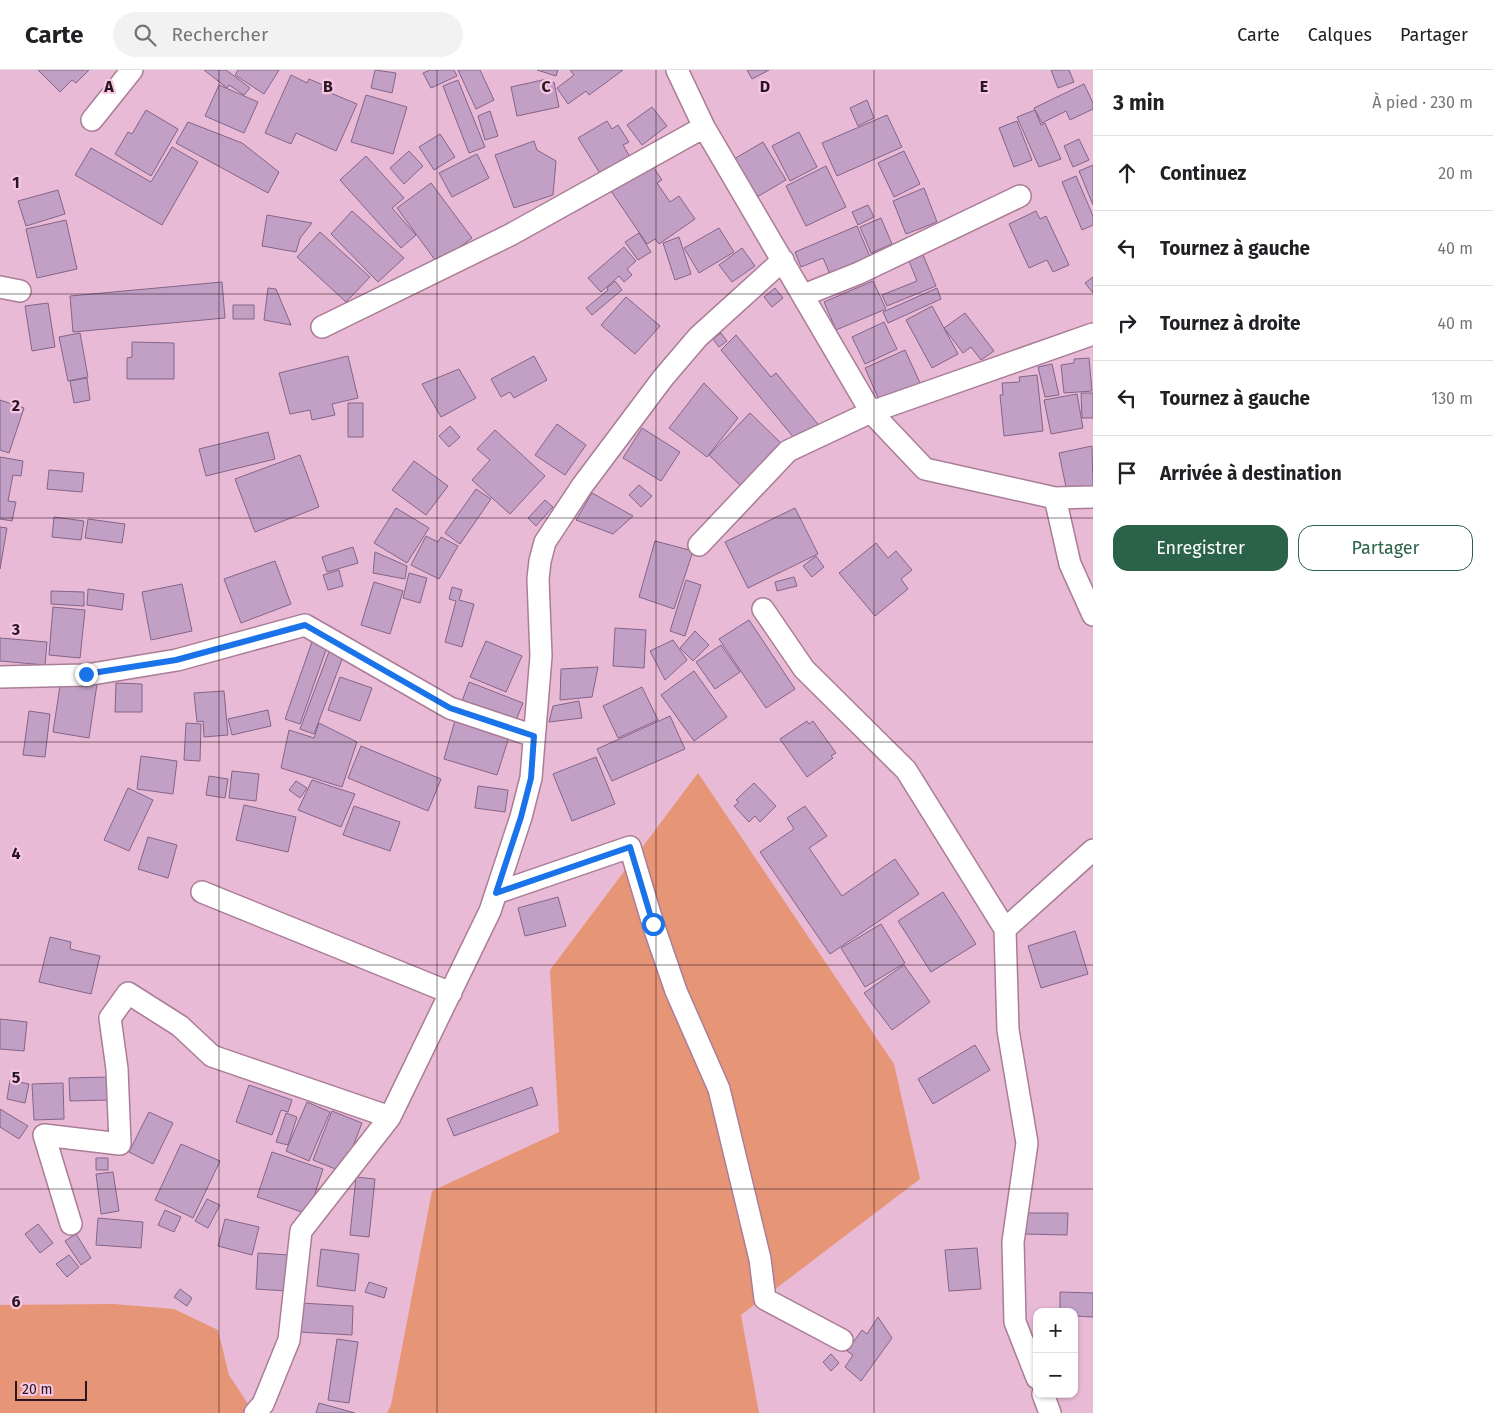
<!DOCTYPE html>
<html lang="fr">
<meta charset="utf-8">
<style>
:root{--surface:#fff;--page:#f2f2f2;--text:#202124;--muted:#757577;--line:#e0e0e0;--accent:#2a624a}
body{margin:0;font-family:"Fira Sans",sans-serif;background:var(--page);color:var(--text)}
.controls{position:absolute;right:15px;bottom:15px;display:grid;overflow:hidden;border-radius:10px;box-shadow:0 1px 4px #0004}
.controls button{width:45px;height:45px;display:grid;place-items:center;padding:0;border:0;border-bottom:1px solid var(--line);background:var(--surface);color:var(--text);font:25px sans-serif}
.scale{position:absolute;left:15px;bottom:12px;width:72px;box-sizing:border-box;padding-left:5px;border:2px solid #281621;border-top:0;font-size:14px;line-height:18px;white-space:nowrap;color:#281621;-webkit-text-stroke:4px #f7c6e2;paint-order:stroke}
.stop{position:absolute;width:15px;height:15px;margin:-11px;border:4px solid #1a73e8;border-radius:50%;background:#fff}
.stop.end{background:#1a73e8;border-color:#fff;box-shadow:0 1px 5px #0008}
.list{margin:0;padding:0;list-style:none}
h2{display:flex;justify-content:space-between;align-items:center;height:65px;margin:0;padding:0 20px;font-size:21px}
h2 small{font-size:16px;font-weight:400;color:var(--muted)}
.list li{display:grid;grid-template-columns:32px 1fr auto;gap:15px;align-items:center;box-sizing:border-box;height:75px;padding:0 20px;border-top:1px solid var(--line)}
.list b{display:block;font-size:19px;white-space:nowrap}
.list em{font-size:16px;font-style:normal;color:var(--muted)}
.actions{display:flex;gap:10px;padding:15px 20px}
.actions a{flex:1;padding:11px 0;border:1px solid var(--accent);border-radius:15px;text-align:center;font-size:18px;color:var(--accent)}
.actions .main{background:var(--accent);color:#fff}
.icon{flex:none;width:28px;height:28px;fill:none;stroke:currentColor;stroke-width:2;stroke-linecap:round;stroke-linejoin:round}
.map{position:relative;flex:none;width:1093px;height:1343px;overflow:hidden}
header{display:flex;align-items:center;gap:30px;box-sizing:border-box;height:70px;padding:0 25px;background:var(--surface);border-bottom:1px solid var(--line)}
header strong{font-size:24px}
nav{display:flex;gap:28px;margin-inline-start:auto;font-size:18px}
.search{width:350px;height:45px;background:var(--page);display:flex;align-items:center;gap:12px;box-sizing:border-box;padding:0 18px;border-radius:28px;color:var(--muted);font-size:19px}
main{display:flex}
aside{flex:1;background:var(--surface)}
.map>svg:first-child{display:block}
.green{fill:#e69676}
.building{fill:#c2a0c6;stroke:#846488}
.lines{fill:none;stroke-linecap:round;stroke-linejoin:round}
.street-casing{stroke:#aa7d97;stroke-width:24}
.street{stroke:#fff;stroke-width:21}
.route{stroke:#1a73e8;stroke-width:6}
.grid{fill:none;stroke:#281621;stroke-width:1;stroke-opacity:0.55}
.grid-label{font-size:16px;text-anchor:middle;font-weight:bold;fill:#281621;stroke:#f7c6e2;stroke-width:4.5;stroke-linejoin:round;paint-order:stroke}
</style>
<header>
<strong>Carte</strong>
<div class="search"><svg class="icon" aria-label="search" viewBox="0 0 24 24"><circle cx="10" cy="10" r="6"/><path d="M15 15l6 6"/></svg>Rechercher</div>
<nav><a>Carte</a><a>Calques</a><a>Partager</a></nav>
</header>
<main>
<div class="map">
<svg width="1093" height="1343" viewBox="0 0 1093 1343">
<rect width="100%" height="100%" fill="#e9bad5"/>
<path class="green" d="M 698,703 L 894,994 L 920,1109 L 741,1245 L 759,1343 L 387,1343 L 391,1335 L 432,1121 L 559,1062 L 550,900 Z
M 114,1234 L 174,1239 L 218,1260 L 229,1305 L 254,1343 L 0,1343 L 0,1235 Z"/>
<path class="building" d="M 38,0 L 89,0 L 76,13 L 72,10 L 60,22 Z
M 204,0 L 226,0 L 250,18 L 244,25 L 229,15 L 227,18 Z
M 238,0 L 279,0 L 264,24 L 235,5 Z
M 375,0 L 396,3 L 392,23 L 371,18 Z
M 430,0 L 454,0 L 457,6 L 431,18 L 423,3 Z
M 458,0 L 480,0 L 494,30 L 476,39 Z
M 537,0 L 558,0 L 556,6 Z
M 570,0 L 623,0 L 589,25 L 586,21 L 568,34 L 557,18 L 574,5 Z
M 747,0 L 769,0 L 752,9 Z
M 1051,0 L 1069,0 L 1074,12 L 1058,18 Z
M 291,5 L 307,13 L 309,9 L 323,15 L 321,19 L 357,34 L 336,81 L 296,63 L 291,74 L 265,63 Z
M 547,9 L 547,14 L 554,12 L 559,37 L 517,46 L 511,17 Z
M 458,10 L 485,77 L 469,83 L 443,16 Z
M 1084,14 L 1093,33 L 1093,39 L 1070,50 L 1066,41 L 1042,53 L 1034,38 Z
M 219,15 L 258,32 L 244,63 L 205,46 Z
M 366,25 L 407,37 L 393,84 L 351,72 Z
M 867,30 L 874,48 L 858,56 L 850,38 Z
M 652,37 L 667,56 L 642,75 L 627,55 Z
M 146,40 L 178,59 L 151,106 L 115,84 L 128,62 L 132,64 Z
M 1035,40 L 1041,55 L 1045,53 L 1061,89 L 1039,97 L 1017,47 Z
M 490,41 L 498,66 L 485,70 L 478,46 Z
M 887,45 L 902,77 L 837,106 L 822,73 Z
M 607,51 L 612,59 L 618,55 L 629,72 L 623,75 L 630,87 L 601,105 L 578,68 Z
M 1017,51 L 1032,90 L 1014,97 L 999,58 Z
M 188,52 L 242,73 L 279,102 L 268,123 L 176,73 Z
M 799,62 L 817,97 L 790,111 L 772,76 Z
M 440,64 L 455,87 L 434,100 L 419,77 Z
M 1079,69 L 1089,90 L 1073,97 L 1064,76 Z
M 534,71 L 537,80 L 556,91 L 553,125 L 514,138 L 495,85 Z
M 763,72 L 786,110 L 757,127 L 734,89 Z
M 172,77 L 198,92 L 162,155 L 75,105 L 91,78 L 151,112 Z
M 409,81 L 423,96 L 404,114 L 390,98 Z
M 904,81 L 920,114 L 894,127 L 878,93 Z
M 477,84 L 489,108 L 452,127 L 439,103 Z
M 366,86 L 404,128 L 392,138 L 416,165 L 401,178 L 340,110 Z
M 651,94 L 662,110 L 657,113 L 670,132 L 679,126 L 695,149 L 659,174 L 655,169 L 647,174 L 611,121 Z
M 1093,95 L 1093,135 L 1079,101 Z
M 826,96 L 846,137 L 806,156 L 786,116 Z
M 1076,106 L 1093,146 L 1093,155 L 1082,160 L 1062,112 Z
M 431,113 L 472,168 L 438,194 L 397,138 Z
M 924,118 L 937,152 L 906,164 L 893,131 Z
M 58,120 L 65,144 L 26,156 L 18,131 Z
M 868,135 L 874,147 L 858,155 L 852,142 Z
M 352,141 L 404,188 L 378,212 L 331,164 Z
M 1036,141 L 1040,149 L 1046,146 L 1069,195 L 1053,202 L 1047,190 L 1029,198 L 1009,154 Z
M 267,145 L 312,153 L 300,168 L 296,182 L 262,176 Z
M 881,148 L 892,174 L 871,183 L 860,157 Z
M 66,150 L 77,199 L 37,208 L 26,159 Z
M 857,156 L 870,187 L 830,204 L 823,188 L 801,197 L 795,182 Z
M 719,158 L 734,182 L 699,203 L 684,178 Z
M 320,162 L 370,207 L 346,232 L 297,187 Z
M 639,163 L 651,182 L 638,190 L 625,172 Z
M 679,167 L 691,204 L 675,210 L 663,173 Z
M 624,177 L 636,191 L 627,199 L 632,205 L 624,212 L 619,206 L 601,222 L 588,208 Z
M 742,178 L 755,196 L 732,212 L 719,195 Z
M 923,185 L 936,216 L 887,236 L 882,225 L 917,211 L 909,191 Z
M 1093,207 L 1093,223 L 1085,213 Z
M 615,211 L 622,220 L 592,245 L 586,238 L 608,220 L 607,218 Z
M 873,211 L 886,239 L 836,260 L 824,232 Z
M 222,212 L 225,248 L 73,262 L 70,226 Z
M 268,218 L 276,219 L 291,255 L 264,250 Z
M 775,218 L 783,228 L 772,237 L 764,227 Z
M 937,218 L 941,229 L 888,253 L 883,242 Z
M 626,227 L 660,256 L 635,284 L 601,255 Z
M 48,233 L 55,277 L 32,281 L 25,236 Z
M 233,235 L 254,235 L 254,249 L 233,249 Z
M 932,236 L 958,284 L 932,298 L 906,250 Z
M 965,243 L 994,281 L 981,290 L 971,277 L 963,283 L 944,258 Z
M 884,252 L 897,279 L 865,294 L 852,267 Z
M 80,263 L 88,307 L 68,311 L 59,267 Z
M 721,263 L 727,271 L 719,277 L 713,269 Z
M 736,265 L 771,307 L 776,303 L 821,358 L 800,375 L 721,280 Z
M 132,272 L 174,273 L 174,309 L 127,309 L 127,288 L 132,287 Z
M 905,280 L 920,313 L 880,332 L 865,298 Z
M 348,286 L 358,328 L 332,334 L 335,345 L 312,350 L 310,340 L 290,344 L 279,303 Z
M 534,286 L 547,310 L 514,328 L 510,322 L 501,327 L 491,309 Z
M 1089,288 L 1092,321 L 1064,323 L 1061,295 L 1074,293 L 1074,289 Z
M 1052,294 L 1059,325 L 1045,327 L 1038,297 Z
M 459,299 L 476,328 L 441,347 L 422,314 Z
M 1037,305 L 1043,361 L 1004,366 L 1000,325 L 1003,325 L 1002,313 L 1020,312 L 1019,307 Z
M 87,308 L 90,330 L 74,333 L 70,311 Z
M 704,313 L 738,348 L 707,387 L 669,358 Z
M 1081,323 L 1093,323 L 1093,348 L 1082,348 Z
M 1077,324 L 1083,358 L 1051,364 L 1044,330 Z
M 0,330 L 24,338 L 9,383 L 0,380 Z
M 348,333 L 363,333 L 363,367 L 348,367 Z
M 750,343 L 784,376 L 743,418 L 709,385 Z
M 557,354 L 586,375 L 565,405 L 535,385 Z
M 450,356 L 460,367 L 449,377 L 439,366 Z
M 642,358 L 680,382 L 661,411 L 623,388 Z
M 495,360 L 545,406 L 510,444 L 472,410 L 490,390 L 477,379 Z
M 268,362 L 275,389 L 206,406 L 199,379 Z
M 1092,376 L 1093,416 L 1067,422 L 1059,383 Z
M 300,385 L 319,437 L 255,462 L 235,409 Z
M 0,387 L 23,391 L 21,406 L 13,405 L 8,431 L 16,432 L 12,451 L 0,449 Z
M 414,391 L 448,416 L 426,445 L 392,420 Z
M 49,400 L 84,403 L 82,422 L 47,419 Z
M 639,415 L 652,426 L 641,437 L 629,425 Z
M 476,419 L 491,429 L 460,474 L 445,463 Z
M 592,423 L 633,446 L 613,464 L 576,450 Z
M 545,430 L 553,437 L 536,456 L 528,448 Z
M 396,438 L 429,458 L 407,493 L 374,473 Z
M 795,438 L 818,484 L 748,518 L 725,472 Z
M 54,447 L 84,451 L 81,470 L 52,467 Z
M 88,449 L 125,454 L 122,473 L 85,468 Z
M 0,457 L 7,458 L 0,499 Z
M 426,466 L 438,472 L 441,467 L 458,476 L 439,509 L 411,495 Z
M 655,471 L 693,481 L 674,539 L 639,527 Z
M 876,473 L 888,488 L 896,481 L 912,500 L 901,509 L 908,519 L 875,546 L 839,503 Z
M 353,477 L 358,493 L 327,502 L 322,487 Z
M 375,482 L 407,496 L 405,509 L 373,503 Z
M 816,486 L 824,497 L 812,507 L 803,496 Z
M 275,491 L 291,534 L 241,553 L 224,509 Z
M 339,500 L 343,516 L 328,520 L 323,505 Z
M 409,503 L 427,508 L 420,533 L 403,528 Z
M 794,507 L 797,516 L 777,521 L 775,512 Z
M 686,510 L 701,515 L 685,566 L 670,561 Z
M 374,512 L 403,521 L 390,564 L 361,555 Z
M 182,514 L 192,561 L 151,570 L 142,522 Z
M 452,517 L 462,520 L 459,530 L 474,534 L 462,577 L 445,572 L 456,531 L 449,529 Z
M 88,519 L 124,524 L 122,540 L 87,535 Z
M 51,521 L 84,522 L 84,536 L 51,534 Z
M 53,537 L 85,540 L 80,588 L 49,585 Z
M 749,550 L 795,619 L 766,638 L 719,569 Z
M 615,558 L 646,560 L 644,598 L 613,596 Z
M 695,561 L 709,575 L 693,591 L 680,578 Z
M 0,568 L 47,572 L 45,595 L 0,591 Z
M 313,569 L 328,574 L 300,654 L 285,649 Z
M 673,570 L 687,590 L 665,610 L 650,581 Z
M 486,571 L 522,586 L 506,622 L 470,607 Z
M 721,575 L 740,602 L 715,619 L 696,592 Z
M 330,579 L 344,584 L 314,664 L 300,659 Z
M 598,597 L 592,627 L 560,630 L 561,599 Z
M 694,601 L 727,647 L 694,671 L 661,625 Z
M 340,607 L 372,618 L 360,651 L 328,640 Z
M 61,609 L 97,614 L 89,668 L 53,662 Z
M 469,612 L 523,633 L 514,655 L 461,634 Z
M 116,613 L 142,614 L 142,642 L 115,642 Z
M 642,617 L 658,650 L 618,668 L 603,636 Z
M 224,621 L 228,665 L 204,667 L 203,651 L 197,652 L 194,623 Z
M 579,631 L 582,648 L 549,652 L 553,636 Z
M 268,640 L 271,656 L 232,665 L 228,649 Z
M 29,641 L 50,644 L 45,687 L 23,685 Z
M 670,646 L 685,679 L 612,711 L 597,679 Z
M 456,647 L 510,664 L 497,705 L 444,689 Z
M 807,651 L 809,654 L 813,651 L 836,683 L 831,686 L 833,688 L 807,707 L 780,669 Z
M 186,653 L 201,654 L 200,691 L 184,690 Z
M 319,653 L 357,672 L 342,717 L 281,698 L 289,660 L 314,668 Z
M 361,676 L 441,709 L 428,741 L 348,708 Z
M 141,686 L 177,691 L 173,724 L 137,719 Z
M 596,687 L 615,734 L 572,751 L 553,704 Z
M 232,701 L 259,704 L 256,731 L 229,728 Z
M 209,706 L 228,709 L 225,728 L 206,725 Z
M 312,710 L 355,724 L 341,757 L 298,740 Z
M 296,711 L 307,718 L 300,728 L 289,720 Z
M 754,713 L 776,736 L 760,752 L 755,746 L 749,752 L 734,736 L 739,732 L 736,730 Z
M 478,716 L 508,720 L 505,742 L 475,738 Z
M 128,718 L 153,730 L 129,781 L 104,770 Z
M 244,735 L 296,747 L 288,782 L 236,770 Z
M 354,736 L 400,752 L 390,781 L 343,765 Z
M 805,736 L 827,766 L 809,778 L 842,826 L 895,789 L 919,824 L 830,884 L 760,782 L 794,759 L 787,748 Z
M 148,767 L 177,775 L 168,808 L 138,799 Z
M 943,822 L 976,874 L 931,902 L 898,851 Z
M 558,827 L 566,856 L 525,866 L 518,838 Z
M 881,854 L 905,893 L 865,917 L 841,878 Z
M 1075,861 L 1088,904 L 1041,918 L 1028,876 Z
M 50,867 L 71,872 L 70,879 L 100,886 L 91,924 L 39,912 Z
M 904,895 L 930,932 L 892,960 L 864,923 Z
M 0,949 L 27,952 L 24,981 L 0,979 Z
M 975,975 L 990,1000 L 933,1034 L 918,1009 Z
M 110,1007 L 110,1030 L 70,1031 L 69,1008 Z
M 10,1010 L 29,1014 L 25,1033 L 7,1029 Z
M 63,1013 L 64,1049 L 34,1050 L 32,1014 Z
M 249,1015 L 292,1030 L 288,1042 L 281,1040 L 272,1065 L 236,1052 Z
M 532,1017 L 538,1035 L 454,1066 L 447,1049 Z
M 307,1032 L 330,1042 L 309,1091 L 286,1081 Z
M 0,1039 L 28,1056 L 19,1069 L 0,1057 Z
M 332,1041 L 362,1053 L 343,1102 L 313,1090 Z
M 149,1042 L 173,1053 L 153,1094 L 129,1082 Z
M 286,1043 L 297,1047 L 288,1075 L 276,1072 Z
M 181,1074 L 220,1091 L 193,1148 L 155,1130 Z
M 272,1082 L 323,1099 L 308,1144 L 257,1127 Z
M 96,1088 L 108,1088 L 108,1100 L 96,1100 Z
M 113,1102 L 119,1141 L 101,1144 L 96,1104 Z
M 356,1107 L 375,1109 L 369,1167 L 350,1165 Z
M 207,1129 L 220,1135 L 208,1158 L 195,1151 Z
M 165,1140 L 181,1147 L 174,1162 L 158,1155 Z
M 1024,1143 L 1068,1143 L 1067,1165 L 1024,1164 Z
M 98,1148 L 143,1152 L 141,1178 L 96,1175 Z
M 225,1149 L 259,1157 L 252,1185 L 218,1176 Z
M 38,1154 L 53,1173 L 40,1183 L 25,1164 Z
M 76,1164 L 91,1188 L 81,1195 L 65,1171 Z
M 977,1178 L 981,1219 L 949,1221 L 945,1180 Z
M 321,1179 L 359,1184 L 355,1221 L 317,1216 Z
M 258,1183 L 289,1185 L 287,1221 L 256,1219 Z
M 69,1185 L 79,1197 L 67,1207 L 56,1194 Z
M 369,1212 L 387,1218 L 384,1228 L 365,1222 Z
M 180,1219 L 192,1228 L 187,1236 L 174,1227 Z
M 1060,1222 L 1093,1223 L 1093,1247 L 1074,1246 L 1074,1242 L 1060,1242 Z
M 300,1233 L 353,1236 L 352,1265 L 299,1262 Z
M 878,1247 L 892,1268 L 861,1311 L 845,1297 L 853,1285 L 847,1281 L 862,1260 L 867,1264 Z
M 337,1269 L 358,1272 L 349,1333 L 328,1330 Z
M 831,1284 L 839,1293 L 831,1301 L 823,1292 Z
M 319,1333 L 355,1343 L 316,1343 Z"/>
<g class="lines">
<g class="street-casing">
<path id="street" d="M 677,0 L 704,57 L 871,342 L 925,399 L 1055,428 L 1093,427
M 92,50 L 132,0
M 0,217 L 20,221
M 804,225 L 859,203 L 1020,126
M 322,257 L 510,165 L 704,57
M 1055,428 L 1070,494 L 1093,545
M 699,475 L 788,381 L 871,342 L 1093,264
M 763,539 L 804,599 L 906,700 L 1005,859
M 0,607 L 86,605 L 177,590 L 305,555 L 450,638 L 534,666
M 202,822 L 451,923
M 496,823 L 630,777 L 653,854 L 676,921 L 719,1019 L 760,1189 L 765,1229 L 842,1270
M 71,1154 L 44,1065 L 120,1074 L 117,999 L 110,948 L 128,923 L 180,956 L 212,986 L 390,1047 L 490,841 L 521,747 L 531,708 L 541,586 L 538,509 L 540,491 L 545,472 L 582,416 L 663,308 L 698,267 L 783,190
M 1037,1308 L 1015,1252 L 1013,1172 L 1027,1073 L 1008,960 L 1005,859 L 1093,780
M 1043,1324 L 1050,1343
M 255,1343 L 263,1334 L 289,1270 L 301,1161 L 390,1047"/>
</g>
<use href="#street" class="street"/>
</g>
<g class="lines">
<path class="route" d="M 86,604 L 176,590 L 305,555 L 450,638 L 534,666 L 531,708 L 521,747 L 496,823 L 630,777 L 653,854"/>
</g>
<path class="grid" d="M 219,0 L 219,1343M 437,0 L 437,1343M 656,0 L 656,1343M 874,0 L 874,1343M 0,224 L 1093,224M 0,448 L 1093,448M 0,672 L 1093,672M 0,895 L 1093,895M 0,1119 L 1093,1119"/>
<g class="grid-label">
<text x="109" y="22">A</text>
<text x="328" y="22">B</text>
<text x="546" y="22">C</text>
<text x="765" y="22">D</text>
<text x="984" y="22">E</text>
<text x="16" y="118">1</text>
<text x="16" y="341">2</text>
<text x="16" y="565">3</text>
<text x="16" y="789">4</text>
<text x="16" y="1013">5</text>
<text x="16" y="1237">6</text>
</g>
</svg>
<div class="controls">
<button>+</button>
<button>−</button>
</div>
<div class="scale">20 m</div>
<div class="stop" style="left:653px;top:854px"></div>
<div class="stop end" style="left:86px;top:604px"></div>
</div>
<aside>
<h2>3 min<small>À pied · 230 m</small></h2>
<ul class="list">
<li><svg class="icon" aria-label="ahead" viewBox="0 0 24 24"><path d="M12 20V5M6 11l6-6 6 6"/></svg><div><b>Continuez</b></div><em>20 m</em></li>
<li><svg class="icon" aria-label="left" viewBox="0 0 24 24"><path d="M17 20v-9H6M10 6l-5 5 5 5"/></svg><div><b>Tournez à gauche</b></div><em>40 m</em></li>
<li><svg class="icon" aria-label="right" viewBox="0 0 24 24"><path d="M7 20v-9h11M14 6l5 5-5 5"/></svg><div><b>Tournez à droite</b></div><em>40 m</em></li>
<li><svg class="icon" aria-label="left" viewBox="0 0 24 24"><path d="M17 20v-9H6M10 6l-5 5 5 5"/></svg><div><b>Tournez à gauche</b></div><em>130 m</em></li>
<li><svg class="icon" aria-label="arrive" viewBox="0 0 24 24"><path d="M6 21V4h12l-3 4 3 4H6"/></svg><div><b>Arrivée à destination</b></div></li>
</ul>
<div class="actions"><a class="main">Enregistrer</a><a>Partager</a></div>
</aside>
</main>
